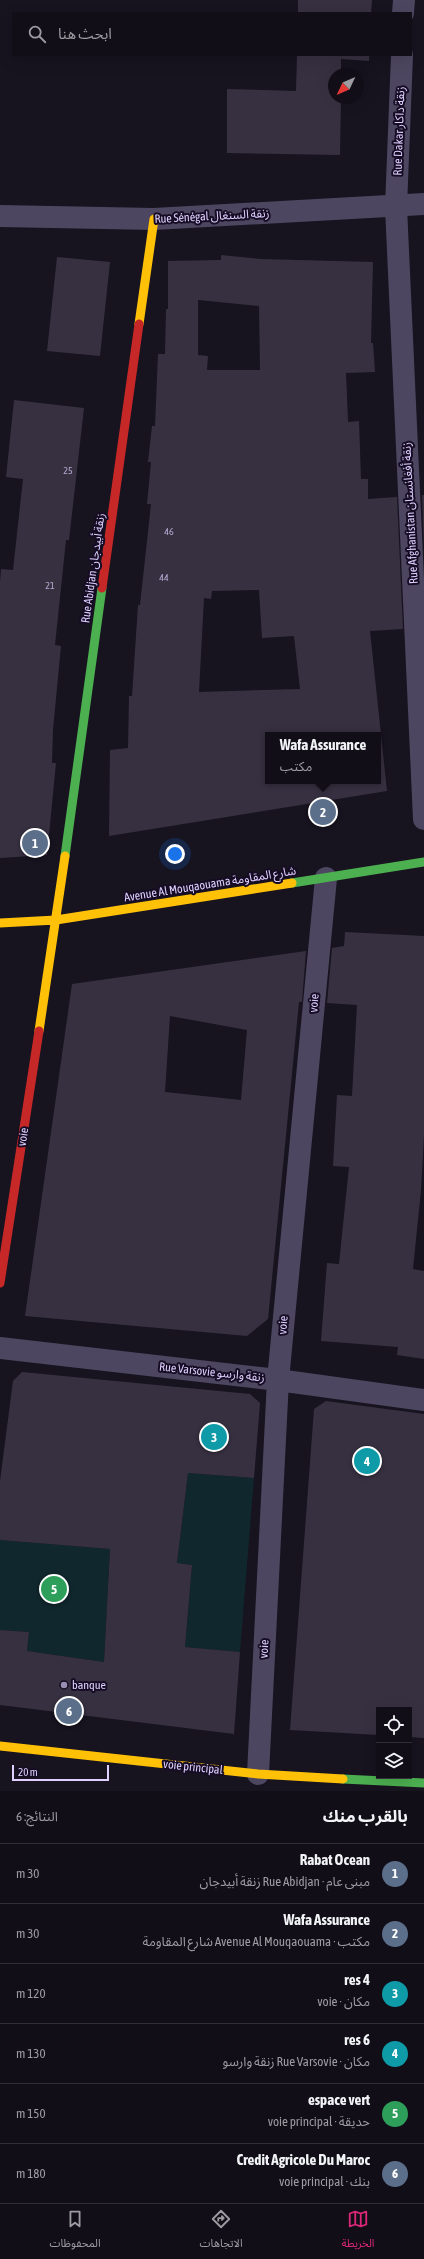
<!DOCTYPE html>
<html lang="ar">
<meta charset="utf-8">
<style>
:root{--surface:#110e17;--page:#1e1c24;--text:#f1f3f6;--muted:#9c9ca1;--line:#302e36;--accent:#db2777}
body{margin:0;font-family:"Asap Condensed","Noto Sans Arabic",sans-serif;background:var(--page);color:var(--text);direction:rtl}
.controls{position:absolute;right:12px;bottom:12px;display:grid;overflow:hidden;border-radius:0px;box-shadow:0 4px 16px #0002}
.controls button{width:36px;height:36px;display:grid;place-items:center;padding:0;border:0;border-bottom:1px solid var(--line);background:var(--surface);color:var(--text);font:20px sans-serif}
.compass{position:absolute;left:328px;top:68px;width:36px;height:36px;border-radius:50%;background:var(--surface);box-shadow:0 4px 16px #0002;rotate:226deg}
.scale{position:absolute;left:12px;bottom:10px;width:97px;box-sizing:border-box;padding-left:4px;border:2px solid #dfd0ff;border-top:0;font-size:11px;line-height:14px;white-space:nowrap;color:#dfd0ff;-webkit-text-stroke:3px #160d25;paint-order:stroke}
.you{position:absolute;left:175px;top:854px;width:14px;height:14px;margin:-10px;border:3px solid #fff;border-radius:50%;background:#1a73e8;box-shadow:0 0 0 6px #1a73e833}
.badge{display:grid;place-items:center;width:26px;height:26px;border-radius:50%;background:var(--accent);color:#fff;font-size:13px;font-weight:700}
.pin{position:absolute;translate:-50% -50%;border:2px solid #fff;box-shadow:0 1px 4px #0006}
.popup{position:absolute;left:265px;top:732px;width:116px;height:52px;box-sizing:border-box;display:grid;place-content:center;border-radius:0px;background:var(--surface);filter:drop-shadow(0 1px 3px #0005);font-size:13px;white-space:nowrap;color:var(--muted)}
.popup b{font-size:15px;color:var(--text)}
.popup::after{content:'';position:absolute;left:50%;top:100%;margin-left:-8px;border:8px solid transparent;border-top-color:var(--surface)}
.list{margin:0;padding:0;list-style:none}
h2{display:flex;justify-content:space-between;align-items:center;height:52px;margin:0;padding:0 16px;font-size:17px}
h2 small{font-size:13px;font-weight:400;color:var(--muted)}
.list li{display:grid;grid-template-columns:26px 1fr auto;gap:12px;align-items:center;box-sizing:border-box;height:60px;padding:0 16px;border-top:1px solid var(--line)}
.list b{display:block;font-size:15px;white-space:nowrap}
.list p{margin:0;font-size:13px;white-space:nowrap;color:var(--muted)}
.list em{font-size:13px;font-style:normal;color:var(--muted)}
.icon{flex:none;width:22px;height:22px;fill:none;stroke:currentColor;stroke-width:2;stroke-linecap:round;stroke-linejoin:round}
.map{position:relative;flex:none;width:424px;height:1791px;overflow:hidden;direction:ltr}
.search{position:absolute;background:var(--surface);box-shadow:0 4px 16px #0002;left:12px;right:12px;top:12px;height:44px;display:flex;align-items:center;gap:10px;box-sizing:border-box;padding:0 14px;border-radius:0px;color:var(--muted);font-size:15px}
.sheet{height:412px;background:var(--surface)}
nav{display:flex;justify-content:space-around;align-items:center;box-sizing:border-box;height:56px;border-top:1px solid var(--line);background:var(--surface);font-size:11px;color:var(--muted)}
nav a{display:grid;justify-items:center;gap:2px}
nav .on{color:var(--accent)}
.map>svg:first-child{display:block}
.green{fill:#10272d}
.building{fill:#373041;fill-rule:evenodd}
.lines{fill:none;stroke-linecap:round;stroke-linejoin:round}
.street{stroke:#4d4660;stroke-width:22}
.fast{stroke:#4caf50;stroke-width:9}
.slow{stroke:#ffc107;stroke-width:9}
.jam{stroke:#c62828;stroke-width:9}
.poi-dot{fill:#998eb1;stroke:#160d25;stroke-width:1.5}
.labels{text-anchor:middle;stroke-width:4;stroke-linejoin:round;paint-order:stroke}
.number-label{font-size:10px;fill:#b5a8d0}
.street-label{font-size:12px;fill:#dfd0ff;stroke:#160d25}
.poi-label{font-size:12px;fill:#dfd0ff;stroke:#160d25;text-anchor:start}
</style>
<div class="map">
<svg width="424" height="1791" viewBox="0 0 424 1791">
<rect width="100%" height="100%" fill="#17131f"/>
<path class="green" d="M 188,1473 L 254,1478 L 240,1652 L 185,1647 L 192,1565 L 177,1563 Z
M 0,1540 L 110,1549 L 104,1662 L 27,1651 L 29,1632 L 0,1630 Z"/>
<path class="building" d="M 298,0 L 372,0 L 371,13 L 298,13 Z
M 297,55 L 369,55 L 369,61 L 341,59 L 341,74 L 334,74 L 334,98 L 341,98 L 340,155 L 227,153 L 227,89 L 296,91 Z
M 221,255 L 261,259 L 373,262 L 371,343 L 373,343 L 375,372 L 346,373 L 348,422 L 359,421 L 361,479 L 368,479 L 368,499 L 397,497 L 403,629 L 370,631 L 387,791 L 109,836 L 110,750 L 128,748 L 129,696 L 132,696 L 138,605 L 140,605 L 151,504 L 147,504 L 151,462 L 148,462 L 152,426 L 155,426 L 158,354 L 165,354 L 166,309 L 168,309 L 168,261 L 221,260 ZM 198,300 L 259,306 L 260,370 L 207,370 L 208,356 L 198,355 ZM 259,590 L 262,638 L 294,636 L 300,689 L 199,692 L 204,598 L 211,599 L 212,591 ZM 268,735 L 378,735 L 378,781 L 268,781 Z
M 57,257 L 110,262 L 100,356 L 47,351 Z
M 14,400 L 84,408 L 69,540 L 66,540 L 55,645 L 61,646 L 53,730 L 52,763 L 56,763 L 47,855 L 0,858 L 0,582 L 1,569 L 13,570 L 23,479 L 6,477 Z
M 422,495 L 424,495 L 424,546 Z
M 345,932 L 424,936 L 424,1135 L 421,1190 L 413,1269 L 424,1271 L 424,1359 L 397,1355 L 398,1347 L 321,1341 L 327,1263 L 339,1264 L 349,1167 L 333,1166 L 337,1095 L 352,1096 L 357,1005 L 327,1003 L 332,948 L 344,946 Z
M 306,951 L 302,1002 L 299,1002 L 268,1319 L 247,1336 L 25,1316 L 72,984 ZM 170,1016 L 247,1030 L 241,1100 L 165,1092 Z
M 22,1372 L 250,1394 L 260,1403 L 254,1478 L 188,1473 L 177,1563 L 192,1565 L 185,1647 L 240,1652 L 234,1734 L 0,1705 L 0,1630 L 29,1632 L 27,1651 L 104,1662 L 110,1549 L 0,1540 L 0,1481 L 13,1381 Z
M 326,1401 L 424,1414 L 424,1738 L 409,1737 L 409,1710 L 379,1710 L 379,1735 L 290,1730 L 314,1409 Z"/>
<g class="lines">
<path class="street" d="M 403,13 L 404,0
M 402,55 L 396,207 L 424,819
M 0,216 L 154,219 L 424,204
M 0,1348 L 278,1380 L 424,1400
M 258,1774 L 278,1380 L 326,878"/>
<path class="fast" d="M 65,856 L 102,588
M 292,883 L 424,862
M 343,1779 L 424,1783"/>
<path class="slow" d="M 139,324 L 154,219
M 0,923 L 56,920 L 292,883
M 39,1031 L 65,856
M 0,1746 L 258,1774 L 343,1779"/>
<path class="jam" d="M 102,588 L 139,324
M 0,1283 L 39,1031"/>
</g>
<circle class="poi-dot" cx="64" cy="1685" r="4"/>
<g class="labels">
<g class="number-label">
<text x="68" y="474">25</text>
<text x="169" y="535">46</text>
<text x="164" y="581">44</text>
<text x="50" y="589">21</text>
</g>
<g class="street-label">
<text transform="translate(399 131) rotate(-88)" y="4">Rue Dakar زنقة داكار</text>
<text transform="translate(212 216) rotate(-3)" y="4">Rue Sénégal زنقة السنغال</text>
<text transform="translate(410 513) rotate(-93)" y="4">Rue Afghanistan زنقة أفغانستان</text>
<text transform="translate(93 568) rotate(-82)" y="4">Rue Abidjan زنقة أبيدجان</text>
<text transform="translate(210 884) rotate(-9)" y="4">Avenue Al Mouqaouama شارع المقاومة</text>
<text transform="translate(314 1003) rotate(-85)" y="4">voie</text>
<text transform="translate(23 1137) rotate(-81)" y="4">voie</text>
<text transform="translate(283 1325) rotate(-85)" y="4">voie</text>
<text transform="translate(212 1372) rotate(6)" y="4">Rue Varsovie زنقة وارسو</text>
<text transform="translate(264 1649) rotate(-87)" y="4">voie</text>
<text transform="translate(193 1767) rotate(6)" y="4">voie principal</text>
</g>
<g class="poi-label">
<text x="72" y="1689">banque</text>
</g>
</g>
</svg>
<div class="controls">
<button><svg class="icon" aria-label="locate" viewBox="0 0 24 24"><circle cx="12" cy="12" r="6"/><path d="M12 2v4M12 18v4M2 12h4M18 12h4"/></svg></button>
<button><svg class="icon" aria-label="layers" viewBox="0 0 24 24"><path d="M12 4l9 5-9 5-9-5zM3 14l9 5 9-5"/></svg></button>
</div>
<svg class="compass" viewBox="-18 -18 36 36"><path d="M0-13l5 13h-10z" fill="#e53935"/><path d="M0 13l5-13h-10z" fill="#9c9ca1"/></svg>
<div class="scale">20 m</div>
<div class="you"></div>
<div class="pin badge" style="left:35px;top:843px;background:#5c6f8a">1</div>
<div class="pin badge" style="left:323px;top:812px;background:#5c6f8a">2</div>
<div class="popup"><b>Wafa Assurance</b>مكتب</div>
<div class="pin badge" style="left:214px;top:1437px;background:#0f9aa8">3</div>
<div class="pin badge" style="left:367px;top:1461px;background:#0f9aa8">4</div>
<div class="pin badge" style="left:54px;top:1589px;background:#2e9e5b">5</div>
<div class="pin badge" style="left:69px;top:1711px;background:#5c6f8a">6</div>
<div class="search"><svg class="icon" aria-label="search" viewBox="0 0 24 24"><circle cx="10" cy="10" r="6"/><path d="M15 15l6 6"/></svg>ابحث هنا</div>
</div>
<section class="sheet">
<h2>بالقرب منك<small>النتائج: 6</small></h2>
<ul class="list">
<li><span class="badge" style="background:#5c6f8a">1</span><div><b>Rabat Ocean</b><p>مبنى عام · Rue Abidjan زنقة أبيدجان</p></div><em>30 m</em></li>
<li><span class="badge" style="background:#5c6f8a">2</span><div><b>Wafa Assurance</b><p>مكتب · Avenue Al Mouqaouama شارع المقاومة</p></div><em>30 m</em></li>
<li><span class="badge" style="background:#0f9aa8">3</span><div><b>res 4</b><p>مكان · voie</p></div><em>120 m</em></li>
<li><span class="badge" style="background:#0f9aa8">4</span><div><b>res 6</b><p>مكان · Rue Varsovie زنقة وارسو</p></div><em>130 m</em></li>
<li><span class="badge" style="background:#2e9e5b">5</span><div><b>espace vert</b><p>حديقة · voie principal</p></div><em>150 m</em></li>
<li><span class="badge" style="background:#5c6f8a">6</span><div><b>Credit Agricole Du Maroc</b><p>بنك · voie principal</p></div><em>180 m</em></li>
</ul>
</section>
<nav>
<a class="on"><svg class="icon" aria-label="map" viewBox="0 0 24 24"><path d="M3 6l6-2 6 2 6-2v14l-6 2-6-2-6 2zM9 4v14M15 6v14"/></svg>الخريطة</a>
<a><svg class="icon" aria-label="directions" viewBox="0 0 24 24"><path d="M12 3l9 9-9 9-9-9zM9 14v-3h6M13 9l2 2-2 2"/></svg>الاتجاهات</a>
<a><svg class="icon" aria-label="saved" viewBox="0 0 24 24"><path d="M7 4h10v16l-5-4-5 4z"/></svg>المحفوظات</a>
</nav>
